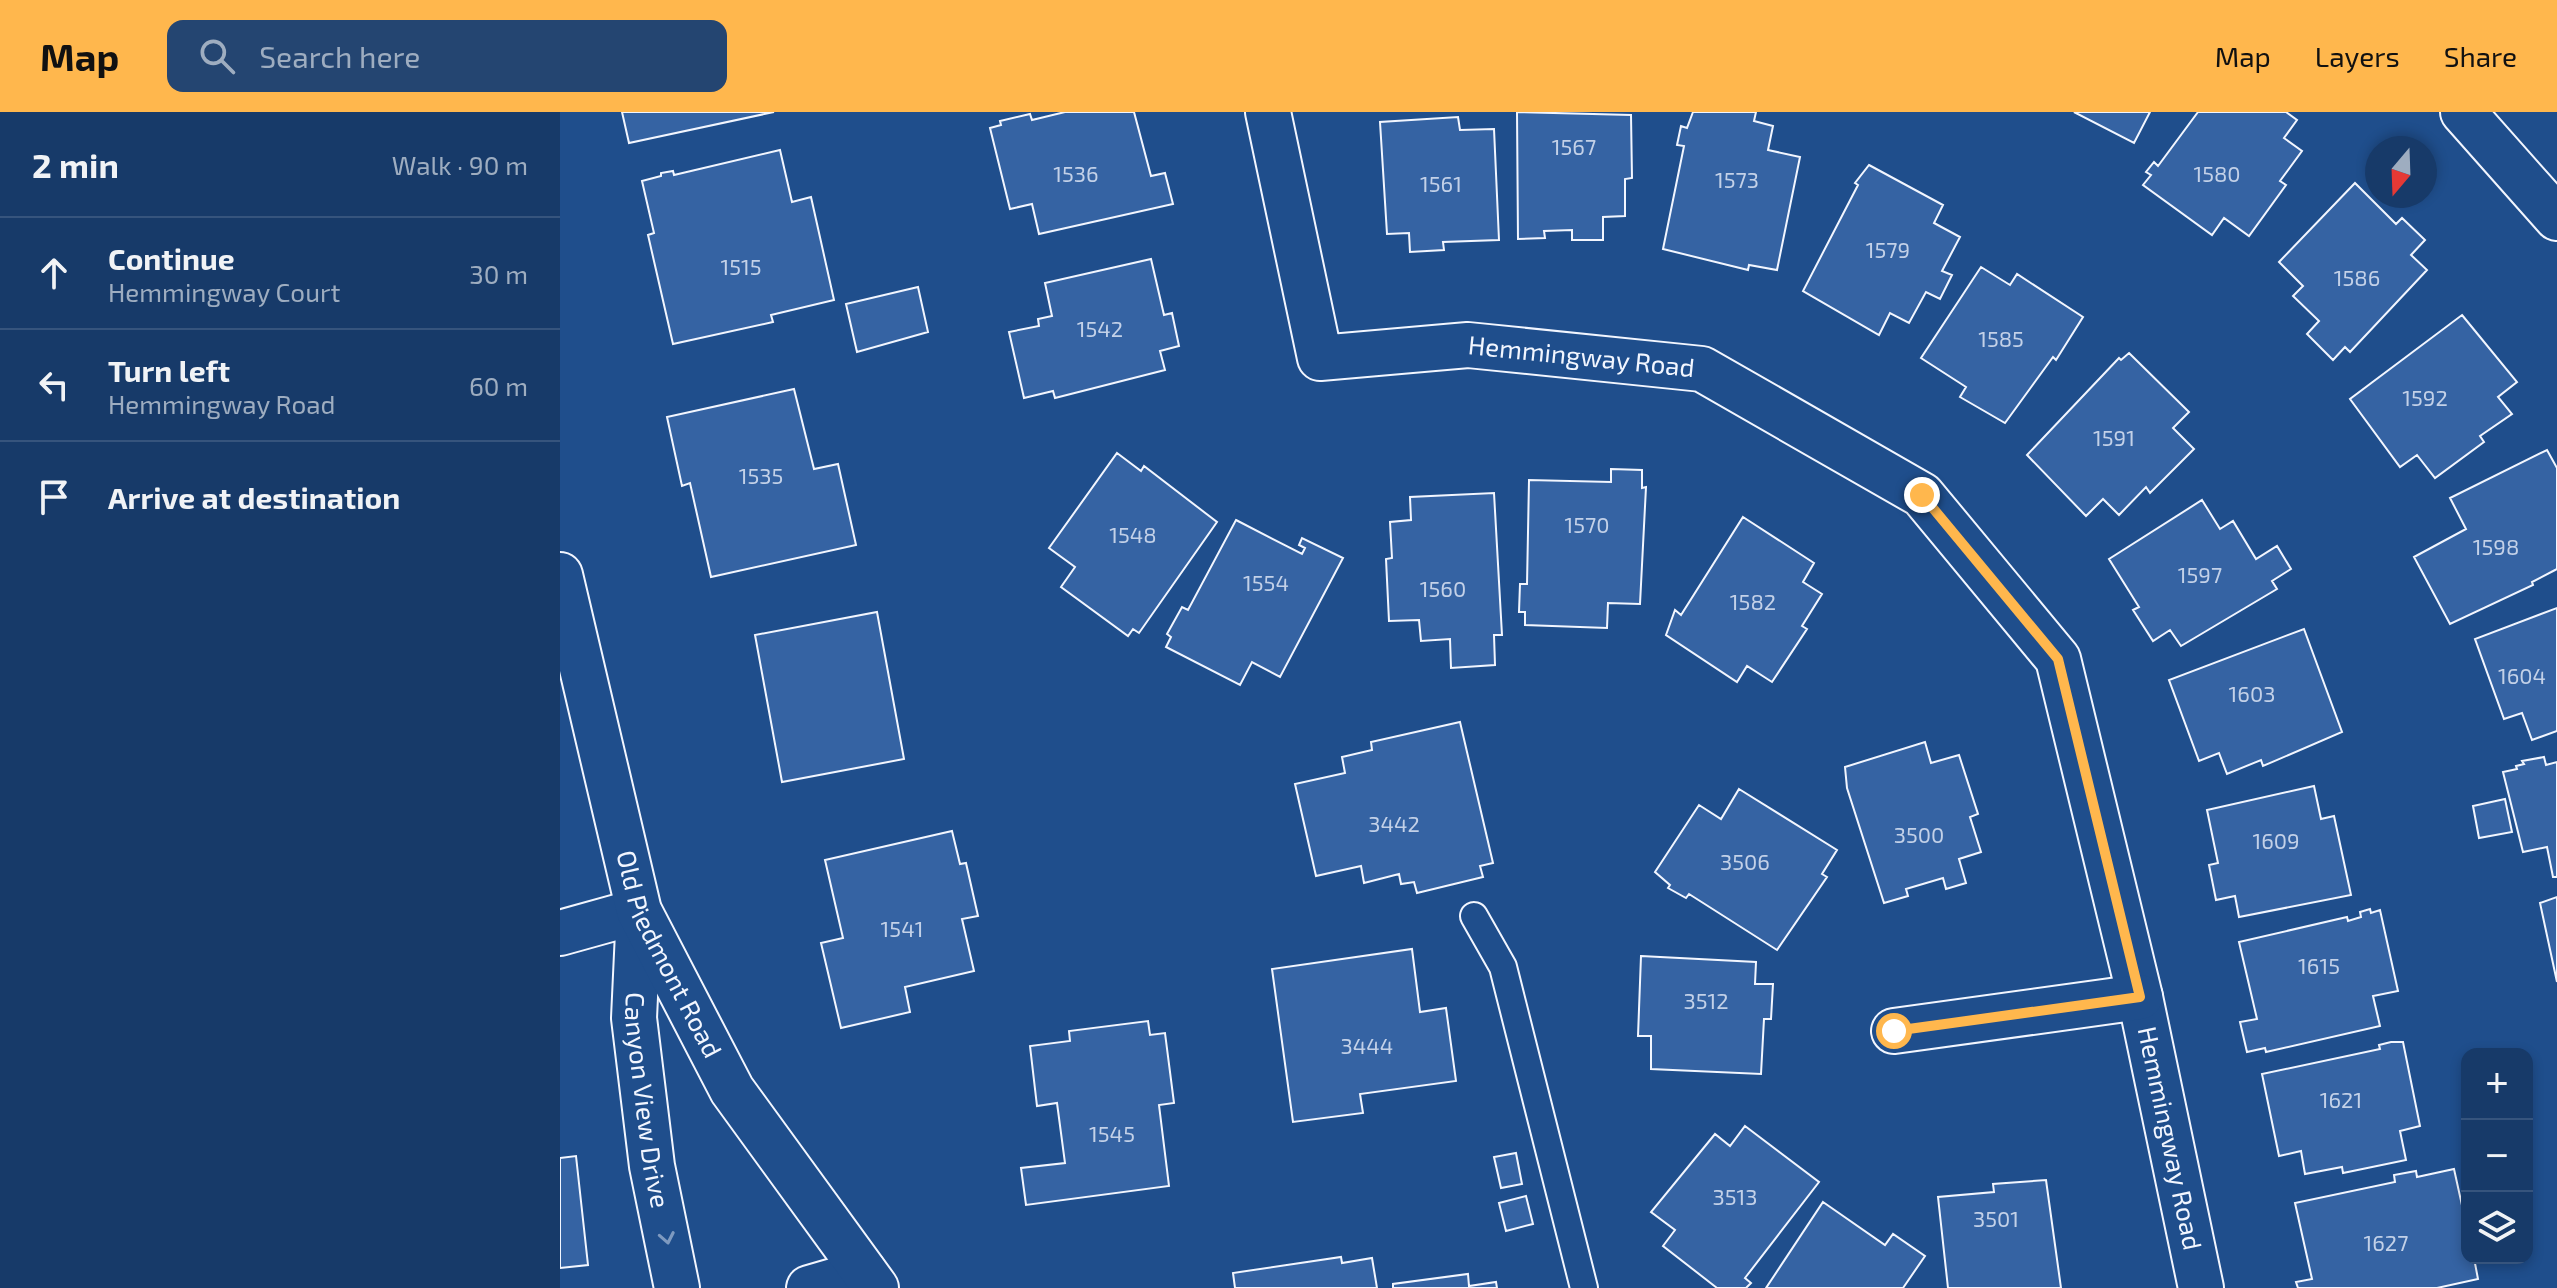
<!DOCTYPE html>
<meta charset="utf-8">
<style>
:root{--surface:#173a69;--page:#244571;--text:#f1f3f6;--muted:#9eadc0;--line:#36547d;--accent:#ffb74d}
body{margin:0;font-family:"Exo 2",sans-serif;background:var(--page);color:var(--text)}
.controls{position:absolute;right:24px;bottom:24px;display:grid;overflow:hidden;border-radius:16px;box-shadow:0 4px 12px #0003}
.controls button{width:72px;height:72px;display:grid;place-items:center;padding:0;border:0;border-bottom:2px solid var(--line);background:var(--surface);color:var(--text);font:40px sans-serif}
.compass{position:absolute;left:1805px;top:24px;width:72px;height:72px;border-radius:50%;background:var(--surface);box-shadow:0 4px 12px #0003;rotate:199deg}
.stop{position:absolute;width:24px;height:24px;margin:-18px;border:6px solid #ffb74d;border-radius:50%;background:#fff}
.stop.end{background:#ffb74d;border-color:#fff;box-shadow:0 2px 8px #0008}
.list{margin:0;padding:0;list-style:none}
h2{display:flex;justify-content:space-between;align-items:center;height:104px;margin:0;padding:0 32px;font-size:34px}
h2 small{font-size:26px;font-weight:400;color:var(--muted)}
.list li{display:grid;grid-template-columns:52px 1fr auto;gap:24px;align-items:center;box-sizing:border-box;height:112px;padding:0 32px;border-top:2px solid var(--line)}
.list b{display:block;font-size:30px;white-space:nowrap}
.list p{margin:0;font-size:26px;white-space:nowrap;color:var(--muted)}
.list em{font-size:26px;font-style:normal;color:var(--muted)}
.icon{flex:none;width:44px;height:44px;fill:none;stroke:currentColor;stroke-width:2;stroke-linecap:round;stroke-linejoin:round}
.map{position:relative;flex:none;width:1997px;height:1176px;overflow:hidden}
header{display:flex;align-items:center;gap:48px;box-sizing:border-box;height:112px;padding:0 40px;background:var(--accent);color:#111}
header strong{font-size:38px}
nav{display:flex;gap:44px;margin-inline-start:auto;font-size:28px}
.search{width:560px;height:72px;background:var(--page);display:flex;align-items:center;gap:20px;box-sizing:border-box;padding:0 28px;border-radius:16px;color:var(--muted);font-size:30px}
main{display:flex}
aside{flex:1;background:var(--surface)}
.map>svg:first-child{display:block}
.building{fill:#3563a3;stroke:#f2f6ff;stroke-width:2}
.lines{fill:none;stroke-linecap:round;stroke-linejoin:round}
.service-casing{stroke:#f2f6ff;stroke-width:30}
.minor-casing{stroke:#f2f6ff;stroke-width:48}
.tertiary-casing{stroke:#f2f6ff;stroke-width:48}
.service{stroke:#1f4e8c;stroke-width:26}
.minor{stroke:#1f4e8c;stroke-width:44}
.tertiary{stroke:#1f4e8c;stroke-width:44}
.oneway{stroke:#7e9ac0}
.route{stroke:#ffb74d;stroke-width:10}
.labels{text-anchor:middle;stroke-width:6;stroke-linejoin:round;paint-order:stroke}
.number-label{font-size:22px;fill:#c3d1e8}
.street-label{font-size:26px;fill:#f2f6ff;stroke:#1f4e8c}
</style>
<header>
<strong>Map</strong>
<div class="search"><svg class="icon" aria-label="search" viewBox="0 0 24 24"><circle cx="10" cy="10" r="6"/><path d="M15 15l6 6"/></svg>Search here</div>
<nav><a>Map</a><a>Layers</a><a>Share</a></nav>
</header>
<main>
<aside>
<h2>2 min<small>Walk · 90 m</small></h2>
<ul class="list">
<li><svg class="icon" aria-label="ahead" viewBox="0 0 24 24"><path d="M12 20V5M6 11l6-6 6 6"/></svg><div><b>Continue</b><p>Hemmingway Court</p></div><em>30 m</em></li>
<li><svg class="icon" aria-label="left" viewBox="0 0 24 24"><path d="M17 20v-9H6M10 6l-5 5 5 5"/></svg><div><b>Turn left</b><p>Hemmingway Road</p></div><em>60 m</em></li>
<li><svg class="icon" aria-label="arrive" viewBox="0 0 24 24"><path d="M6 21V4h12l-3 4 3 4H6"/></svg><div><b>Arrive at destination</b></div></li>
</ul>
</aside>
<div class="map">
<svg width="1997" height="1176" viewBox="0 0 1997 1176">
<rect width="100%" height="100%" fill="#1f4e8c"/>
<path class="building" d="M 62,0 L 214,0 L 69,31 Z
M 505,0 L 574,0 L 591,64 L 605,61 L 613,92 L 479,122 L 472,92 L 450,97 L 430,16 L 441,13 L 440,9 L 470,2 L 472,8 Z
M 957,0 L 1071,3 L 1072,66 L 1065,67 L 1065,104 L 1043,105 L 1043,128 L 1012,128 L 1012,118 L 984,119 L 985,126 L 958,127 Z
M 1133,0 L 1196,0 L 1194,9 L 1213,14 L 1208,38 L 1240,45 L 1217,158 L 1189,153 L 1188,158 L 1103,137 L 1124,34 L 1117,33 L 1121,14 L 1127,16 Z
M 1514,0 L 1590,0 L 1574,31 Z
M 1638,0 L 1726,0 L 1737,8 L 1724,26 L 1742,39 L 1720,69 L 1726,73 L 1689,124 L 1664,106 L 1652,123 L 1583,73 L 1591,63 L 1586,60 L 1594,50 L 1598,54 Z
M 898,5 L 900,18 L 934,17 L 939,128 L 883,130 L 884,138 L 850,140 L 849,121 L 827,122 L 820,10 Z
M 220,38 L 232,90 L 251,85 L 274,188 L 211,203 L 213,210 L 113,232 L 88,123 L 94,121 L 82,69 L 101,64 L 101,61 L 113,59 L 114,63 Z
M 1309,53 L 1383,93 L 1374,111 L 1400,125 L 1382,159 L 1392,163 L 1380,187 L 1366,180 L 1349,211 L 1330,201 L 1319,223 L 1243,179 L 1298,73 L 1295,71 Z
M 1795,71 L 1836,112 L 1842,106 L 1865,128 L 1851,143 L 1867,158 L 1790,240 L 1785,235 L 1773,248 L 1747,222 L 1759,209 L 1733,184 L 1743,174 L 1719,150 Z
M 591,147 L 604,203 L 612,201 L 619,234 L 600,239 L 605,258 L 495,286 L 493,279 L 464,286 L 449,220 L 479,214 L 478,207 L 492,204 L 485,171 Z
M 1421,155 L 1450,173 L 1457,162 L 1523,205 L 1496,248 L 1493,245 L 1445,311 L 1400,285 L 1406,275 L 1361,246 Z
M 358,175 L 368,220 L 297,240 L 286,192 Z
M 1902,203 L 1957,270 L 1938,285 L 1952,302 L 1920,324 L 1924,330 L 1875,366 L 1857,343 L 1840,355 L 1790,287 Z
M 1569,241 L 1629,300 L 1613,316 L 1634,337 L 1590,381 L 1586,375 L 1559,403 L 1543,387 L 1526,404 L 1467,343 L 1559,246 L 1561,248 Z
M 234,277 L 254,357 L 278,352 L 296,433 L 151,465 L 130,371 L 122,374 L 107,305 Z
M 1987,338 L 1997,356 L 1997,457 L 1972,470 L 1973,473 L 1890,512 L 1854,445 L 1906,417 L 1890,386 Z
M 557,341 L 581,359 L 584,354 L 657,410 L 579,521 L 573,517 L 568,524 L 501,475 L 515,455 L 489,436 Z
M 1051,357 L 1082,358 L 1082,376 L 1086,375 L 1080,492 L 1048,491 L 1047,516 L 965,513 L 965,500 L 959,500 L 960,472 L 967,472 L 969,368 L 1051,370 Z
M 934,381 L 942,523 L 934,523 L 935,553 L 891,556 L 890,527 L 861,529 L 859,508 L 829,509 L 826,447 L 832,446 L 830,410 L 851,408 L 850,385 Z
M 1642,388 L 1660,417 L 1673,409 L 1696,447 L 1717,434 L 1731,457 L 1712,469 L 1717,477 L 1621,534 L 1610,518 L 1593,529 L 1573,498 L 1579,495 L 1549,447 Z
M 1183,405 L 1254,451 L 1243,470 L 1262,482 L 1242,514 L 1247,517 L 1212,570 L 1187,554 L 1177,570 L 1106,523 L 1115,498 L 1121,503 Z
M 676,408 L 742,442 L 745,436 L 739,433 L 742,426 L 783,446 L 720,565 L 692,550 L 680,573 L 606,535 L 611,525 L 607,522 L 622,495 L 628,498 Z
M 1997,496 L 1997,619 L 1972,628 L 1962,601 L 1944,607 L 1915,527 Z
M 317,500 L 344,647 L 222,670 L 195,523 Z
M 1744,517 L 1782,620 L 1703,654 L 1701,648 L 1667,662 L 1659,641 L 1639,649 L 1609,568 Z
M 900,610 L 933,751 L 920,754 L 923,765 L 857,781 L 854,770 L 841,772 L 839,762 L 804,771 L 801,754 L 756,764 L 735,672 L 785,661 L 782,645 L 812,638 L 811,630 Z
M 1365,630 L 1371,651 L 1399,643 L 1418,702 L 1410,705 L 1421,740 L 1399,747 L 1406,771 L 1386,777 L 1383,766 L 1346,777 L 1348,784 L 1324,791 L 1287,676 L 1285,655 Z
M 1984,645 L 1986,653 L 1997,650 L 1997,765 L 1993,765 L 1987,735 L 1963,740 L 1943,660 L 1957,657 L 1956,654 L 1964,652 L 1962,649 Z
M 1754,674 L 1761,707 L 1774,704 L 1791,783 L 1679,805 L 1675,784 L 1656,788 L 1649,753 L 1658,751 L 1647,698 Z
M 1179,677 L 1277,738 L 1262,762 L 1267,765 L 1217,838 L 1129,782 L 1126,786 L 1108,776 L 1110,773 L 1095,760 L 1139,693 L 1161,707 Z
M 1945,687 L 1952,720 L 1919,726 L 1913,694 Z
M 392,719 L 400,752 L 406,751 L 418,804 L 402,807 L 414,859 L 345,875 L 350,900 L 281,916 L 261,831 L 283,826 L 265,748 Z
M 1997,785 L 1997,870 L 1980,791 Z
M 1810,797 L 1811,801 L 1820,798 L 1838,879 L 1813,884 L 1820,914 L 1706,940 L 1705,936 L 1687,940 L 1680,910 L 1697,907 L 1679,830 L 1787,805 L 1788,809 L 1801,805 L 1800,800 Z
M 852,837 L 860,900 L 886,896 L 896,969 L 800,982 L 803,1001 L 733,1010 L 712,857 Z
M 1081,844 L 1196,850 L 1195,872 L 1213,872 L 1211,907 L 1204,907 L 1201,962 L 1091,957 L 1091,924 L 1078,924 Z
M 588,909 L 590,923 L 605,921 L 614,991 L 599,993 L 609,1074 L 466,1093 L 461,1056 L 505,1051 L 497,991 L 477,994 L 470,934 L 510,929 L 509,919 Z
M 1831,930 L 1843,930 L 1860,1014 L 1840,1019 L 1846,1048 L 1783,1061 L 1782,1055 L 1745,1062 L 1741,1039 L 1719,1044 L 1702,962 L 1820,937 L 1819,933 Z
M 1185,1014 L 1259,1070 L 1185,1166 L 1191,1171 L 1186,1176 L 1157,1176 L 1103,1134 L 1115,1118 L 1091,1100 L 1155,1022 L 1170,1034 Z
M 956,1041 L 962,1072 L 941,1076 L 934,1045 Z
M 16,1044 L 28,1153 L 0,1156 L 0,1046 Z
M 1894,1057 L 1907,1116 L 1907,1146 L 1914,1146 L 1918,1167 L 1877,1176 L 1738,1176 L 1736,1170 L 1752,1167 L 1735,1091 L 1835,1070 L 1834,1063 L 1856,1059 L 1857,1065 Z
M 1486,1068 L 1501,1176 L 1388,1176 L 1378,1085 L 1434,1080 L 1433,1072 Z
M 966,1084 L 973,1112 L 946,1119 L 939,1091 Z
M 1263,1090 L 1325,1133 L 1333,1122 L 1365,1144 L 1343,1176 L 1206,1176 Z
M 781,1145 L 782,1151 L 812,1146 L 817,1176 L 675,1176 L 673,1161 Z
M 908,1162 L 909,1174 L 936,1170 L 937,1176 L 833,1176 L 833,1172 Z"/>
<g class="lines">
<g class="service-casing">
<path id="service" d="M 914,804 L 943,855 L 1024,1176"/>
</g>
<g class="minor-casing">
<g id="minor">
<path id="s1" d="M 708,0 L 760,246 L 908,233 L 1142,257 L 1362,383 L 1498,547 L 1580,885 L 1641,1176"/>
<path d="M 1903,0 L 1997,106"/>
<path id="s2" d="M 0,821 L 79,799 L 74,906 L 92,1054 L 117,1176"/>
<path d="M 1334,919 L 1580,885"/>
<path d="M 249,1176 L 304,1160"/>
</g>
</g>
<g class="tertiary-casing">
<g id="tertiary">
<path id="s3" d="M 0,463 L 79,799 L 172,978 L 316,1176"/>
</g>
</g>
<use href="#service" class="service"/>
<use href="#minor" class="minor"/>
<use href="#tertiary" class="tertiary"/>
</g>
<defs><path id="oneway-chevron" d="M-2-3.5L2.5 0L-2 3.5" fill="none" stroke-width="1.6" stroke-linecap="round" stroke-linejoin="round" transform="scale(2)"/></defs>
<use class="oneway" href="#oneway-chevron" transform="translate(107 1126) rotate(79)"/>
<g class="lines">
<path class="route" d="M 1334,919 L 1580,885 L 1498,547 L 1362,383"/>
</g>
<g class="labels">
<g class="number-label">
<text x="1014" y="43">1567</text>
<text x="516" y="70">1536</text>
<text x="1657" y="70">1580</text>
<text x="1177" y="76">1573</text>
<text x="881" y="80">1561</text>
<text x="1328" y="146">1579</text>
<text x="181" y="163">1515</text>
<text x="1797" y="174">1586</text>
<text x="540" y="225">1542</text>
<text x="1441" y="235">1585</text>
<text x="1865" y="294">1592</text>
<text x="1554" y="334">1591</text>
<text x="201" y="372">1535</text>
<text x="1027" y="421">1570</text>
<text x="573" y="431">1548</text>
<text x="1936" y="443">1598</text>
<text x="1640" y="471">1597</text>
<text x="706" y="479">1554</text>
<text x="883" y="485">1560</text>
<text x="1193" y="498">1582</text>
<text x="1962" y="572">1604</text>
<text x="1692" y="590">1603</text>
<text x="834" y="720">3442</text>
<text x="1359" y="731">3500</text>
<text x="1716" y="737">1609</text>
<text x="1185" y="758">3506</text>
<text x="342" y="825">1541</text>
<text x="1759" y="862">1615</text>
<text x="1146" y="897">3512</text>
<text x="807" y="942">3444</text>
<text x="1781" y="996">1621</text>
<text x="552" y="1030">1545</text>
<text x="1175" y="1093">3513</text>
<text x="1436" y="1115">3501</text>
<text x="1826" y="1139">1627</text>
</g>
<g class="street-label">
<text dy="9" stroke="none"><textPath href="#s1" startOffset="514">Hemmingway Road</textPath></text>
<text dy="9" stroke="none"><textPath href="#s3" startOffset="396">Old Piedmont Road</textPath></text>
<text dy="9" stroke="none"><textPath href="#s2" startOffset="272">Canyon View Drive</textPath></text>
<text dy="9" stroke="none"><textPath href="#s1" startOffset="1594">Hemmingway Road</textPath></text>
</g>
</g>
</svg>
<div class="controls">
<button>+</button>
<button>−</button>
<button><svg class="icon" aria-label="layers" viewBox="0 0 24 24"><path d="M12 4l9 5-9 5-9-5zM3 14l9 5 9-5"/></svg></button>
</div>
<svg class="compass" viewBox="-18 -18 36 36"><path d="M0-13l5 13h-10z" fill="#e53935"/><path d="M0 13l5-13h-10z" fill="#9eadc0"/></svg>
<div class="stop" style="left:1334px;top:919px"></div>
<div class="stop end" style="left:1362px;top:383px"></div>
</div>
</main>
